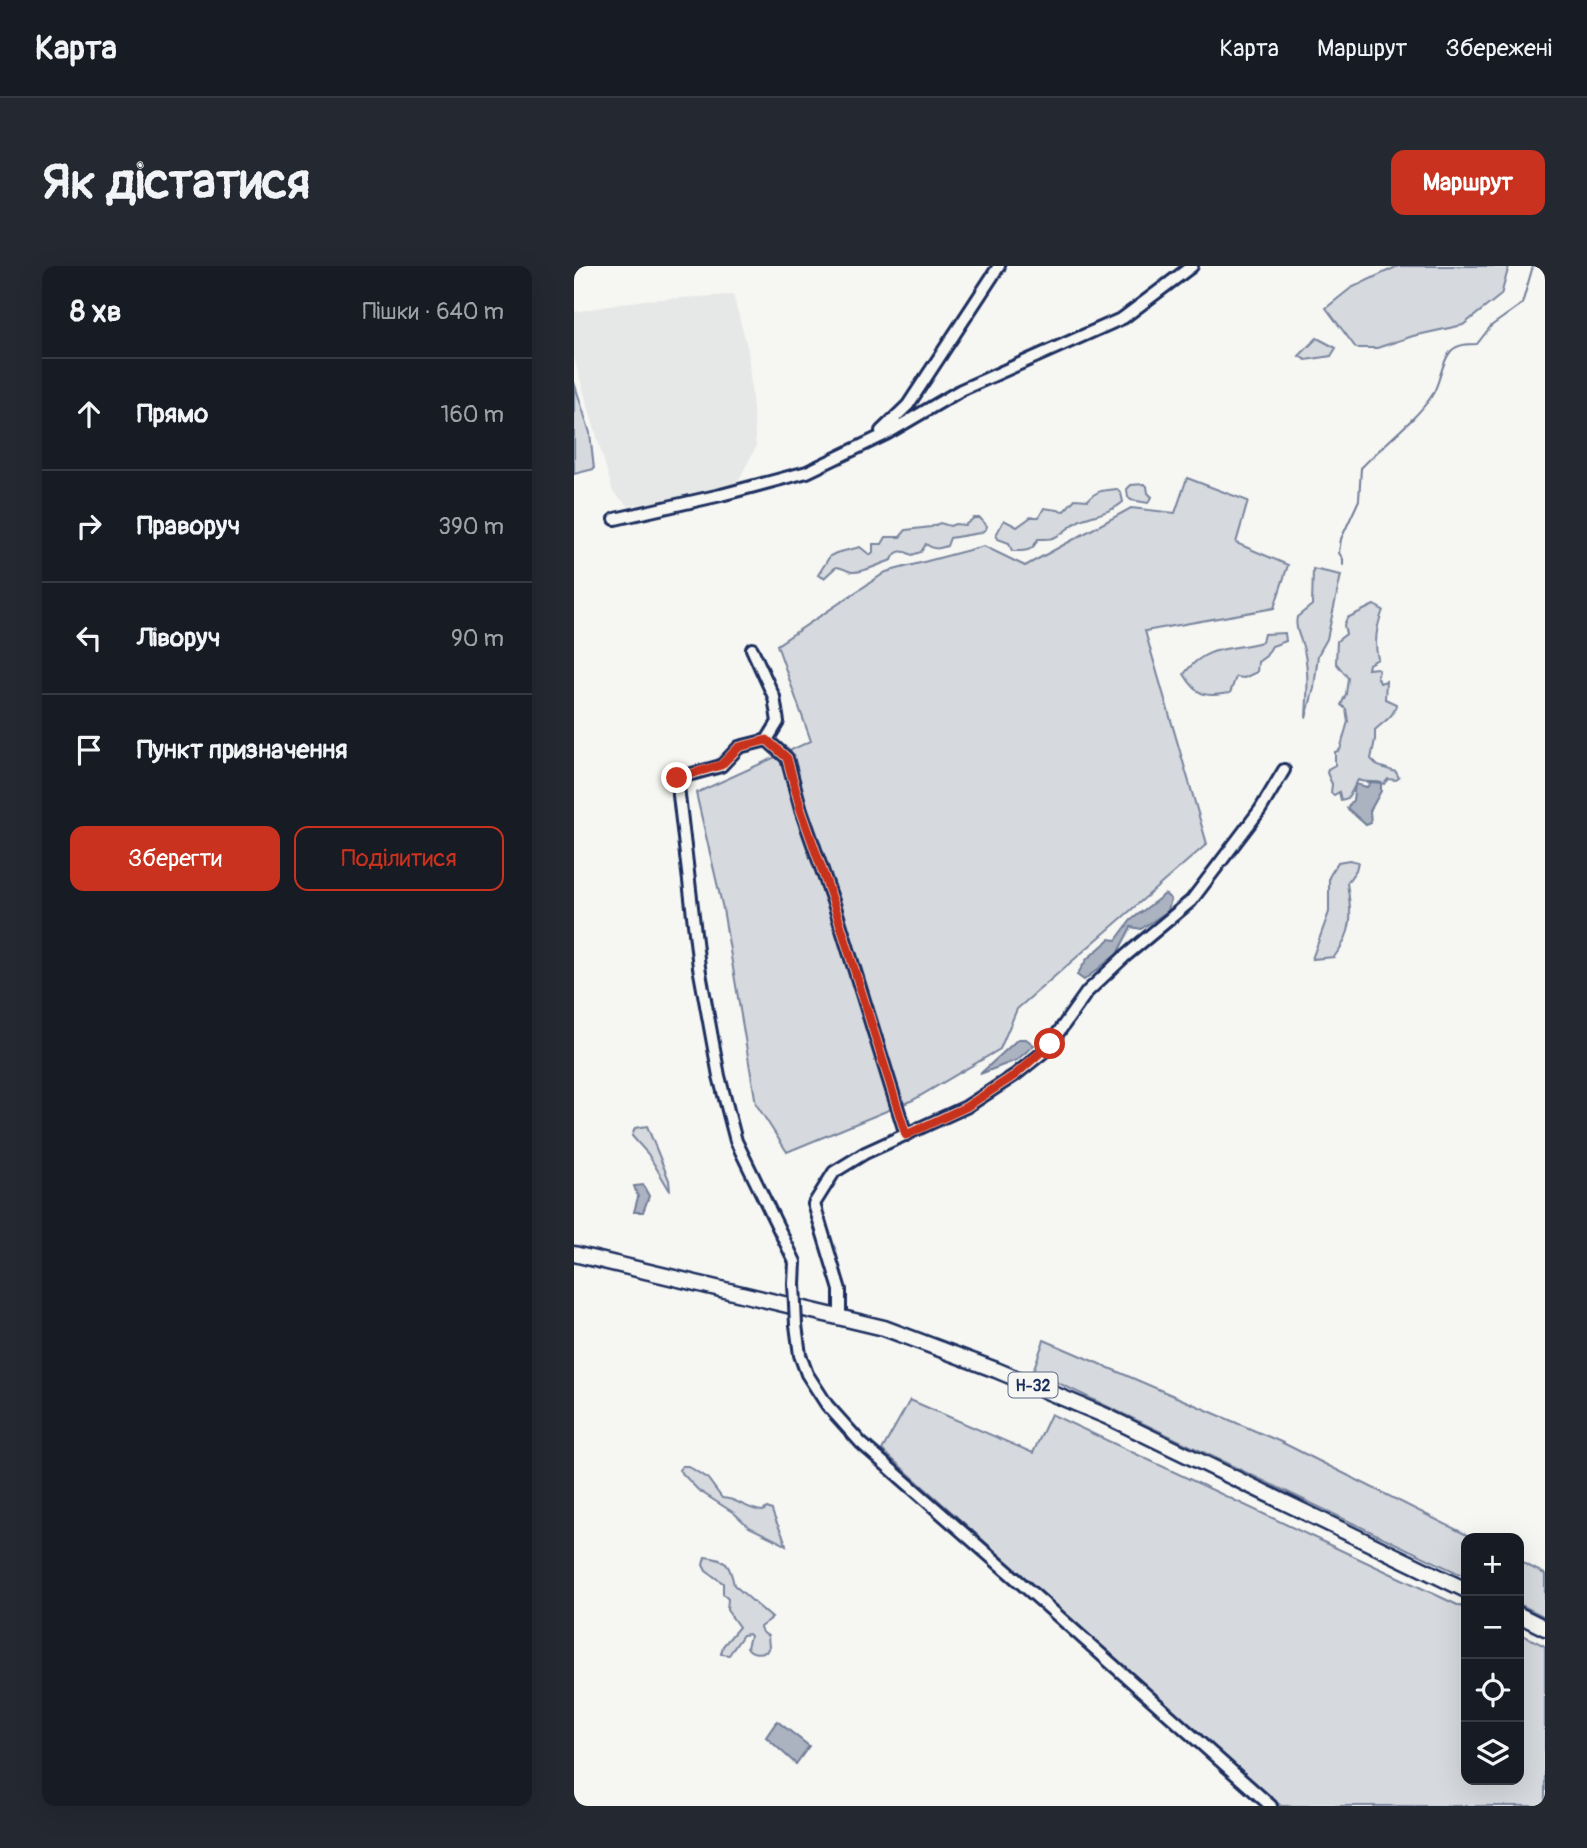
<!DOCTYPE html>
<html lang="uk">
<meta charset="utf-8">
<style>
:root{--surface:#171b24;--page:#242831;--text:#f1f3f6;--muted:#9ea1a6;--line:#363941;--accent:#c8321e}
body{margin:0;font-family:Pangolin,sans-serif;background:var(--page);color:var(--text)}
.controls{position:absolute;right:21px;bottom:21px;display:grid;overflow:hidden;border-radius:14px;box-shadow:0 7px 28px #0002}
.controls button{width:63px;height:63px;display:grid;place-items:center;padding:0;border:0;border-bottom:2px solid var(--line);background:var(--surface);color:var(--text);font:35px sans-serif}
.stop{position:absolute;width:21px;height:21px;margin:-16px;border:5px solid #c8321e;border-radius:50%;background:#fff}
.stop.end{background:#c8321e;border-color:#fff;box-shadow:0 2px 7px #0008}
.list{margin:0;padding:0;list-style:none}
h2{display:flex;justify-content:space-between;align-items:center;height:91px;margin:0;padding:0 28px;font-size:30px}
h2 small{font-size:23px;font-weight:400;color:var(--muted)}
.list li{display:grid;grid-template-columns:46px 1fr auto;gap:21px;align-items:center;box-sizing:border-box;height:112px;padding:0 28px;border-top:2px solid var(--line)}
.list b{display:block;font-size:26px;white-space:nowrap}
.list em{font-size:23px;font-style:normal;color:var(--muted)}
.actions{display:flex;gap:14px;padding:21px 28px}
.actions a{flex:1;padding:16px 0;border:2px solid var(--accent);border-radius:14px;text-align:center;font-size:24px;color:var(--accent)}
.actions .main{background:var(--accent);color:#fff}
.icon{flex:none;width:38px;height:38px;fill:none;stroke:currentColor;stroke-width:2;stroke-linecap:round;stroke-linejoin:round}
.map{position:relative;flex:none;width:971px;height:1540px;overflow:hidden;border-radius:14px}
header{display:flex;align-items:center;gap:42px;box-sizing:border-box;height:98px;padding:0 35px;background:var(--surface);border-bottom:2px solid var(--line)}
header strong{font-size:33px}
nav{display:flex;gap:38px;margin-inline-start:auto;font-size:24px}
.intro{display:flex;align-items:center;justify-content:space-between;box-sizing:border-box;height:168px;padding:0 42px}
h1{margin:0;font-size:49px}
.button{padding:18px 32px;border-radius:14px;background:var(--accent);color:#fff;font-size:24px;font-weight:700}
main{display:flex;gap:42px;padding:0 42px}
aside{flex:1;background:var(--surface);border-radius:14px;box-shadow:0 7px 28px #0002}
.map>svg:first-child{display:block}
.built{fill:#e6e7e7}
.green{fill:#d6d9dd;stroke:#78849e;stroke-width:2}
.water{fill:#abb2c0;stroke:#717e99;stroke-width:2}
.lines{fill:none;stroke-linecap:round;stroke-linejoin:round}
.stream{stroke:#717e99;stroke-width:2}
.minor-casing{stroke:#1b2f5e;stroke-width:16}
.major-casing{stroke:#1b2f5e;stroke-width:19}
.minor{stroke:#f6f6f2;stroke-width:10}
.major{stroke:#f6f6f2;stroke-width:14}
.minor-bridge-casing{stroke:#1b2f5e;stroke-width:16;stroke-linecap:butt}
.minor-bridge{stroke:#f6f6f2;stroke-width:10}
.route{stroke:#c8321e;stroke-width:9}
.labels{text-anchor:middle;stroke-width:7;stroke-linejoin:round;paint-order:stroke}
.shield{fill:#f6f6f2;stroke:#5d6b8a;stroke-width:2}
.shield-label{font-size:16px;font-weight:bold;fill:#1b2f5e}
</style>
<header>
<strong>Карта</strong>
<nav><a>Карта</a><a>Маршрут</a><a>Збережені</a></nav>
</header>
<div class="intro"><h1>Як дістатися</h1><a class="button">Маршрут</a></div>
<main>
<aside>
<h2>8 хв<small>Пішки · 640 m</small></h2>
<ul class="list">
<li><svg class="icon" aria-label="ahead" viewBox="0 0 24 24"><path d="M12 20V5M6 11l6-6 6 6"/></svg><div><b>Прямо</b></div><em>160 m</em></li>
<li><svg class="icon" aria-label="right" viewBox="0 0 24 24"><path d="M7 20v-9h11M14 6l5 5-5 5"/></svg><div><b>Праворуч</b></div><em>390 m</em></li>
<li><svg class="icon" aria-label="left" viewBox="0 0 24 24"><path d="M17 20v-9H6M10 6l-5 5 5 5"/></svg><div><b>Ліворуч</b></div><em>90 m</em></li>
<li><svg class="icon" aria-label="arrive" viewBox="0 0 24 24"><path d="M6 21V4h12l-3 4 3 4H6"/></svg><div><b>Пункт призначення</b></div></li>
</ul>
<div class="actions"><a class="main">Зберегти</a><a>Поділитися</a></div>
</aside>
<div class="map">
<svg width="971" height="1540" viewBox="0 0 971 1540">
<rect width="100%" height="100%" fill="#f6f6f2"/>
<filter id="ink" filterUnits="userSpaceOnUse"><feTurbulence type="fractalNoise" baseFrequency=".0143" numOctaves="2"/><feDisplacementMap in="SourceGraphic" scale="14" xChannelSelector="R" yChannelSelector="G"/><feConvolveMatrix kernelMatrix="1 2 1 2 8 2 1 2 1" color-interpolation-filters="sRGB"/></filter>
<g filter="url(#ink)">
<path class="built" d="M 159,29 L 174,84 L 182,181 L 162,219 L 147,226 L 54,240 L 39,226 L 0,92 L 0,46 L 70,34 Z"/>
<path class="green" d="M 824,0 L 935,0 L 927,29 L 889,59 L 839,70 L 803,82 L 782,82 L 752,42 L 777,22 Z
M 743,72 L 762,82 L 757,90 L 732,94 L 725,90 Z
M 0,116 L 16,167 L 20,203 L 0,208 Z
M 613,212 L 674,235 L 662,277 L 714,299 L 700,342 L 571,365 L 633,578 L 443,743 L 426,783 L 339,834 L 213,886 L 182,838 L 149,643 L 122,527 L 237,475 L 203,379 L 312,306 L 410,280 L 451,300 L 557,242 L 601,247 Z
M 570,218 L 573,220 L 574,227 L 578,231 L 574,237 L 557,234 L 554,231 L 553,223 L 557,219 Z
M 543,223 L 547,227 L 549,236 C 538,246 523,248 509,253 C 499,256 491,267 481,271 C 476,274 470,273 464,273 C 458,286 452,285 438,285 L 435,277 L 424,273 L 422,269 L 430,254 L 443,261 L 457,251 L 465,251 L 470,242 L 490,245 L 501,233 L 514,234 C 523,224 530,224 543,223 Z
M 400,252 L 406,252 L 413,260 L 412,263 L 406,267 L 376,272 L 373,280 C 364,283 360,284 352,278 L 347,286 L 338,289 C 329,284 322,283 318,294 C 307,297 290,307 278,306 C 272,305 269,301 262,301 L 250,312 L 244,309 L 256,290 L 262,287 L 286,281 L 296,289 L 299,286 L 299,278 L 308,278 L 312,271 L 326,271 L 332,264 L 357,261 L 366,257 L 376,260 L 381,258 L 391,259 Z
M 739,303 L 767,309 L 753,373 L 744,389 L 740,422 L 732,452 C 733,432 735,409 731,389 C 729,375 720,364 723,351 L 738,339 Z
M 800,339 L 809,344 C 803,359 800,377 804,393 L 795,398 L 794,403 L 803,402 L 805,404 L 803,409 L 806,417 L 812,415 L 811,433 L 822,438 C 821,450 809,456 801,464 L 801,474 L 797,493 L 804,500 L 822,506 L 825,512 L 822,514 L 814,513 L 810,518 C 801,514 794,518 784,514 L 774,532 L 767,534 L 765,526 L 760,529 L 757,527 L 758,518 L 753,507 L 754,503 L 761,499 L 761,486 L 766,484 L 774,455 L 772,443 L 767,439 L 772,428 L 774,412 L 762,397 L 763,375 L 772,368 L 770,359 L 773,352 Z
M 711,367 L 712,375 L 698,380 L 692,390 L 684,396 L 683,406 L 670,412 L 662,411 L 656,427 C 630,431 624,431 610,408 C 632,378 656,385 688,376 L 690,368 Z
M 775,594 L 784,596 L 782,604 L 773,617 C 778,648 780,666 760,691 L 738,693 L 755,646 L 755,611 L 764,596 Z
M 73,860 L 95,914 L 96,925 L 74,888 L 58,870 L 61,862 Z
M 470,1074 L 707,1176 L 899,1272 L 892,1272 L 892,1311 L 459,1105 Z
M 336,1134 L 459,1187 L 477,1148 L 892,1343 L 892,1514 L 945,1514 L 945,1367 L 971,1380 L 971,1540 L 707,1540 L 308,1184 Z
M 108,1200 L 114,1200 L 134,1213 L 148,1232 C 163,1232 173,1244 189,1245 L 193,1242 L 198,1244 C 201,1257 209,1266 212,1279 L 175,1261 L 160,1247 L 124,1224 L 105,1204 Z
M 131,1291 C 153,1293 156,1299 160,1319 L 198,1352 L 186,1361 L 188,1366 L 194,1370 L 195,1381 L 192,1386 C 184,1387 177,1388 173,1381 L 176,1370 L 174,1368 L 169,1369 L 155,1389 L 147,1388 L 149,1380 L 165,1361 L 153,1344 L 154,1333 L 149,1328 L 149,1317 L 132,1305 L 129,1299 Z
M 945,1295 L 971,1308 L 971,1351 L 945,1338 Z"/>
<path class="water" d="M 797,516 L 807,517 L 807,525 L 796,545 L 797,557 L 792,559 L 773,542 L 779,534 L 781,518 L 793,521 Z
M 591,628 L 597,633 L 594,645 L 567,663 L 557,661 L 543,688 L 510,714 L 503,709 L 513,693 L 536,673 L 542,674 L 557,654 Z
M 444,773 L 452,773 L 460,779 L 443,794 L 406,808 Z
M 69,919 L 75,930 L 69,946 L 60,946 L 64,931 L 60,920 Z
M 203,1455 L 235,1480 L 222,1498 L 192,1471 Z"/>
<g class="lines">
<path class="stream" d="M 769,299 L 769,293 L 765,287 L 767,273 L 785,234 L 787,202 C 809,178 839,157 857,131 C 867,117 866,98 877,85 C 884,78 894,78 903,78 L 917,60 L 948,38 L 959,0"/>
<g class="minor-casing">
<path id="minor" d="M 307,165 L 334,139 L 425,0
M 41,253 L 147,229 L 233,206 L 312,168 L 387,124 L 549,52 L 618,0
M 178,383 L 200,431 L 204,456 L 193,474 L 165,481 L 147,500 L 103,512 L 125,701 L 145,810 L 162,875 L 221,996 L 220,1018
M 193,474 L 213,492 L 227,544 L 260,638 L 332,869
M 266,1051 L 266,1024 L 240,938 L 260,906 L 291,887 L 392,841 L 441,809 L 472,784 L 513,726 L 550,691 L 617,635 L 686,544 L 710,504
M 222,1059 L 226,1089 L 233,1108 L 253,1139 L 287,1177 L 474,1341 L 697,1540"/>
</g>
<g class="major-casing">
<path id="major" d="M 0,988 L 310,1062 L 422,1104 L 532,1150 L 892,1324
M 945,1349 L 971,1362"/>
</g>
<use href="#minor" class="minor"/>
<use href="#major" class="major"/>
<g class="minor-bridge-casing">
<path id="minor-bridge" d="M 220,1018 L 222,1059"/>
</g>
<use href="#minor-bridge" class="minor-bridge"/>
</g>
</g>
<g class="lines" filter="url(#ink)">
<path class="route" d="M 103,512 L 147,499 L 165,481 L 193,474 L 213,492 L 227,544 L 260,638 L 332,869 L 392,841 L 441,809 L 476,778"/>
</g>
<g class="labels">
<rect class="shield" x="434.5" y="1106.5" width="49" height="25" rx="5"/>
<g class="shield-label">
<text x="459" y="1125">Н-32</text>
</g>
</g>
</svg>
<div class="controls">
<button>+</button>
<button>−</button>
<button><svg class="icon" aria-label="locate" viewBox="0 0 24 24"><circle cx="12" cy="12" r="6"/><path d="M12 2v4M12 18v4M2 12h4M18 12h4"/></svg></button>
<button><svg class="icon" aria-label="layers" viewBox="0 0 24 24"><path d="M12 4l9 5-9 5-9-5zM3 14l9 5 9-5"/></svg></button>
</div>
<div class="stop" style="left:476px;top:778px"></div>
<div class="stop end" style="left:103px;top:512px"></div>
</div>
</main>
